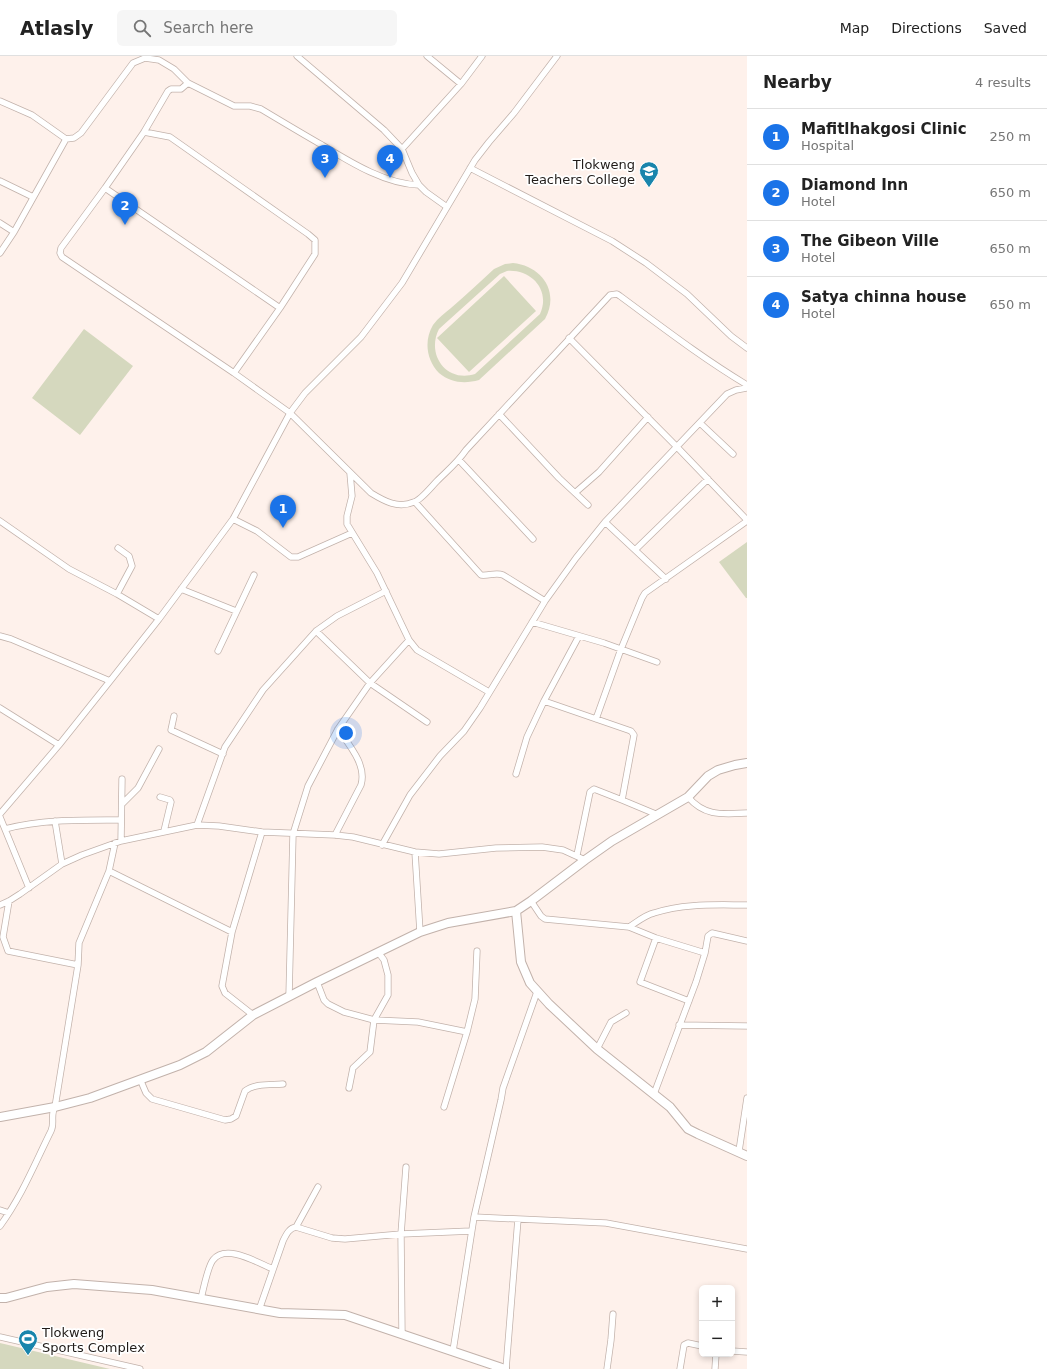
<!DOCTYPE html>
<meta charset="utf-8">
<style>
:root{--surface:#fff;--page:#f6f6f6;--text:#222;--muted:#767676;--line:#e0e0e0;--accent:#1a73e8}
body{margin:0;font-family:"DejaVu Sans",sans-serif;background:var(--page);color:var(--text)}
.controls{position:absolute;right:12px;bottom:12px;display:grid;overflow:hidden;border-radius:6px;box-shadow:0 2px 6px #0003}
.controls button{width:36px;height:36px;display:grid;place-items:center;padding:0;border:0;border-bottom:1px solid var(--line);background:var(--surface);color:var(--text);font:20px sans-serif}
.you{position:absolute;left:346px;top:677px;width:14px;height:14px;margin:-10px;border:3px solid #fff;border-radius:50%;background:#1a73e8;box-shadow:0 0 0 6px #1a73e833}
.badge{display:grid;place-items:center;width:26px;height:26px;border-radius:50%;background:var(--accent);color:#fff;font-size:13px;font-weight:700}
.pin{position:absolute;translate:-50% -33px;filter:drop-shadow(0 1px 2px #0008)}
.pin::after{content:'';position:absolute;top:21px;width:14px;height:12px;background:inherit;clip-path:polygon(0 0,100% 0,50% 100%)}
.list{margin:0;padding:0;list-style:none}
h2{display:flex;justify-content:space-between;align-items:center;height:52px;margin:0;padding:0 16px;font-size:17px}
h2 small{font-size:13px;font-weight:400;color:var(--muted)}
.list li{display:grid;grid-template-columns:26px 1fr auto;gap:12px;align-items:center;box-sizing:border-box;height:56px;padding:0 16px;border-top:1px solid var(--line)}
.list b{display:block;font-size:15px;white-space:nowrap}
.list p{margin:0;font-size:13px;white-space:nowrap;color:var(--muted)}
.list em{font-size:13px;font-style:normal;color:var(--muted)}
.icon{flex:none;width:22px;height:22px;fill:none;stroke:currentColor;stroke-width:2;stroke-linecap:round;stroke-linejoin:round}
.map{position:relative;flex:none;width:747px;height:1313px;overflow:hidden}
header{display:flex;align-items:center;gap:24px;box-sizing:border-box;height:56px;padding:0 20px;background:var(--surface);border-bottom:1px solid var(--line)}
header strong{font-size:19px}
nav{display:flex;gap:22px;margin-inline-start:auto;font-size:14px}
.search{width:280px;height:36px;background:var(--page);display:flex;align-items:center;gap:10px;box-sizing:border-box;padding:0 14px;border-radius:6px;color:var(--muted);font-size:15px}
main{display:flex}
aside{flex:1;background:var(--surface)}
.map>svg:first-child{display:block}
.garden{fill:#d5d8be;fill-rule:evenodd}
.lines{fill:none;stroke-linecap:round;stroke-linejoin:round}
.street-casing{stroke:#c2b2ab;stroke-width:7}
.secondary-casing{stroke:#c2b2ab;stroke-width:10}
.street{stroke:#fff;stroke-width:5.5}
.secondary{stroke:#fff;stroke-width:8}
.labels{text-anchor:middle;stroke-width:3.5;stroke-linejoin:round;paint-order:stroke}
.poi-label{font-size:13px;fill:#211c19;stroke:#fff;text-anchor:end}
</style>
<header>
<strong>Atlasly</strong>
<div class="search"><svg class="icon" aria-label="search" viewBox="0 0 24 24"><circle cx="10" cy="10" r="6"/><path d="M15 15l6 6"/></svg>Search here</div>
<nav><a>Map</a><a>Directions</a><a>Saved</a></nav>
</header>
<main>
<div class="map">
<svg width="747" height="1313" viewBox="0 0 747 1313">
<rect width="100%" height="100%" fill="#fef1eb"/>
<path class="garden" d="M 513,207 C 542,210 560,236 545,263 L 479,324 C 465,328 451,327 439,317 C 426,304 424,284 433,269 C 438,262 445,257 451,252 C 466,239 480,226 494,213 L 505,208 ZM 507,215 C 531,213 551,234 540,258 L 475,318 C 446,327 426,298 439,273 L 500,218 Z
M 504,220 L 536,255 L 469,316 L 437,282 Z
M 84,273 L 133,310 L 80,379 L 32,342 Z
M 747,486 L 747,542 L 746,542 L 719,506 Z
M 0,1287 L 110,1313 L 0,1313 Z"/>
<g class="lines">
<g class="street-casing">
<path id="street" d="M 297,0 L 384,74 L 402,93 L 412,117 L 419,129 L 426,136 L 447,151
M 427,0 L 461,28
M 188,27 L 181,33 L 171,33 L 168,35 L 144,76 L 105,132 L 61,192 L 60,197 L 62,201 L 234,317 L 290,357 L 371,437 C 384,445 398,453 414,446 C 421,444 431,431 437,425 C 447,415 458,406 466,394 L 610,239 L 617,238 L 620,240 C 662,271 702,302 747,329
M 0,45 L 32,59 L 66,83 L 74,82 L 81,77 L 133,7 L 145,2 L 159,4 L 174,13 L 188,27 L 234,50 L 250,50 L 261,53 C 281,65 301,77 322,89 C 350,106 385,128 419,129
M 144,76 L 170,81 L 308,178 L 315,184 L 315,198 L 280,252 L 234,317
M 402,93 L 461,28 L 482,0
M 470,112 L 612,185 L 646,207 L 687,238 L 731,280 L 747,292
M 0,125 L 33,141
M 105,132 L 280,252
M 0,167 L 14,176
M 0,197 L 14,176 L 66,83
M 569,282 L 677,391 L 747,464
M 499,358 L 559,422 L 588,449
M 700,367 L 733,398
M 459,404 L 533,483
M 350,417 L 352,440 L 347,460 L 347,468 L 377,517 L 409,584 L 417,594 L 489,636
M 576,436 L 599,416 L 648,361
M 415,446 L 481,519 C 489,520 496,516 503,519 L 545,545
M 233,463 L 257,475 L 291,501 L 298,501 L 352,477
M 0,465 L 69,513 L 117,538 L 159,563
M 605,466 L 666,523
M 635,494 L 708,423
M 181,533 L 236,555
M 117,538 L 132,510 L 129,500 L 118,492
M 532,566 L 604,587 L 657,606
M 316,575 L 370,627 L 427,666
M 0,580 L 11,583 L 110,625
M 218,595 L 254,519
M 544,645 L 631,675 L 634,679 L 622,744
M 0,652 L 59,689
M 174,660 L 171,674 L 223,698
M 596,663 L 621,593 L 642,542 L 645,537 L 747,465
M 516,718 L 527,681 L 544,645 L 579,580
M 160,741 L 170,744 L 171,746 L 164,775
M 688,741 C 705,761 723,758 747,757
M 122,748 L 138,732 L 159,693
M 0,758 L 59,689 L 110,625 L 159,563 L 233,463 L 290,357 L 305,337 L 361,281 L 402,227 L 475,104 L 489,86 L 514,57 L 557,0
M 0,761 L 29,832
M 55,765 L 62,808
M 197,769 L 225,691 L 263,634 L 316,575 L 337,560 L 386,535
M 5,773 C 43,763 82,764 121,764
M 335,779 L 361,729 C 367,709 349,689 338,673
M 121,785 L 122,723
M 382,789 L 410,739 L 440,700 L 464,675 L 480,652 L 545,545 L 576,502 L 605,466 L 727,338 L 736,334 L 747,332
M 415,796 L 420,876
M 577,799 L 590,736 L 594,733 L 622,744 L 658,759
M 109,815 L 232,876
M 9,845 L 3,881 L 8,895 L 78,909
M 531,845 L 541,860 L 545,863 L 629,871 L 656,882 L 705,897 L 696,926 L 654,1038
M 0,849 L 9,845 L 20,838 L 62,808 L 82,799 L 121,785 L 197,769 L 219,770 L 262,776 L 335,779 L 353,781 L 415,796 L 439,798 L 496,792 L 542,791 L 563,794 L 585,804
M 629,871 C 637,866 645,859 654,857 C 684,847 716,849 747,849
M 656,882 L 640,926 L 689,945
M 705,897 L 708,880 L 712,877 L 747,885
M 317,926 L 324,944 L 328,948 L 344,956 L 374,964 L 418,966 L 467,976
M 289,940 L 293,778 L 308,730 L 338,673 L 370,627 L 409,584
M 253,959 L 225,937 L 222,930 L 232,876 L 262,776
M 679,969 L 747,970
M 597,993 L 611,966 L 626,957
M 140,1023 L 146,1037 L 152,1043 L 225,1064 L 231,1063 L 236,1060 L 245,1035 C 255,1027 271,1029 283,1028
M 349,1032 L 353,1012 L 370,996 L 374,964 L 388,939 L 388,919 L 384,904 L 378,896
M 444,1051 L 467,976 L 475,943 L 477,895
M 739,1095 L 747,1042
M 0,1154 L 9,1157
M 474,1161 L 606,1167 L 747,1193
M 0,1170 C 22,1140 35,1107 51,1075 C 55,1067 50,1059 55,1051 L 78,909 L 79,887 L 109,815 L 115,787
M 296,1171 L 332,1182 L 345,1183 L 401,1178 L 471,1175
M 201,1243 C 203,1234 208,1210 213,1204 C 226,1187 258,1207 273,1213
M 259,1254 L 283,1185 C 286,1179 289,1172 296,1171 L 318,1131
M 402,1278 L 401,1178 L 406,1111
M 0,1281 L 140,1313
M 453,1295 L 474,1161 L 501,1044 L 503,1032 L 537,936
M 732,1295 L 747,1296
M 506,1313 L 518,1163
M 607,1313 L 611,1284 L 613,1258
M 680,1313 L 684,1289 L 688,1287 L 702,1290
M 715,1313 L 716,1298"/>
</g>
<g class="secondary-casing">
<path id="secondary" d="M 516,855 L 521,906 L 530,927 L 549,948 L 597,993 L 670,1051 L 688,1073 L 698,1078 L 747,1100
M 0,1061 L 55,1051 L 90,1042 L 180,1009 L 206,996 L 253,959 L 317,926 L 420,876 L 448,867 L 516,855 L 531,845 L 585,804 L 612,785 L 688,741 L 708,720 L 718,714 L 735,709 L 747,707
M 0,1242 L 6,1242 L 47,1231 L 74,1228 L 152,1234 L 280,1257 L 345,1259 L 505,1313"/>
</g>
<use href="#street" class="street"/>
<use href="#secondary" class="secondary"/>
</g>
<defs>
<g id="university-pin" transform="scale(1)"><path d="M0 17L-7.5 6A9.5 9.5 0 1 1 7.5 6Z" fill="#1985ac" stroke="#fff"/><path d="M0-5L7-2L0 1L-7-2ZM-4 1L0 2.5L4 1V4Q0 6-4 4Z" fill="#fff"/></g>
<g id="stadium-pin" transform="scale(1)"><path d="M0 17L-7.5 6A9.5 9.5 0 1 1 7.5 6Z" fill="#1985ac" stroke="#fff"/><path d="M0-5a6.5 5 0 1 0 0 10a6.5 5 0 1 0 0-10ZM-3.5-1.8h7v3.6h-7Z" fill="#fff"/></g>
</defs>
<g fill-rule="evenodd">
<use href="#university-pin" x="649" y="115"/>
<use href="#stadium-pin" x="28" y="1283"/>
</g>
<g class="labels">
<g class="poi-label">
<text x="635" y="113">Tlokweng<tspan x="635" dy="15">Teachers College</tspan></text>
<text x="42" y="1281" text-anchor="start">Tlokweng<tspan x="42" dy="15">Sports Complex</tspan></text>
</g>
</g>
</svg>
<div class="controls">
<button>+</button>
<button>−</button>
</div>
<div class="you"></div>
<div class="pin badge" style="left:283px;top:472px">1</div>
<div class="pin badge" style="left:125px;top:169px">2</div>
<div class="pin badge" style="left:325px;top:122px">3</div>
<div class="pin badge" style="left:390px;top:122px">4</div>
</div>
<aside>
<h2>Nearby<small>4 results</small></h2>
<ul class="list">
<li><span class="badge">1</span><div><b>Mafitlhakgosi Clinic</b><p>Hospital</p></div><em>250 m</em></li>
<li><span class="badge">2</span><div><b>Diamond Inn</b><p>Hotel</p></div><em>650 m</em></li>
<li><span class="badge">3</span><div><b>The Gibeon Ville</b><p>Hotel</p></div><em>650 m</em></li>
<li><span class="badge">4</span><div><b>Satya chinna house</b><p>Hotel</p></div><em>650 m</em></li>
</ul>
</aside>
</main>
